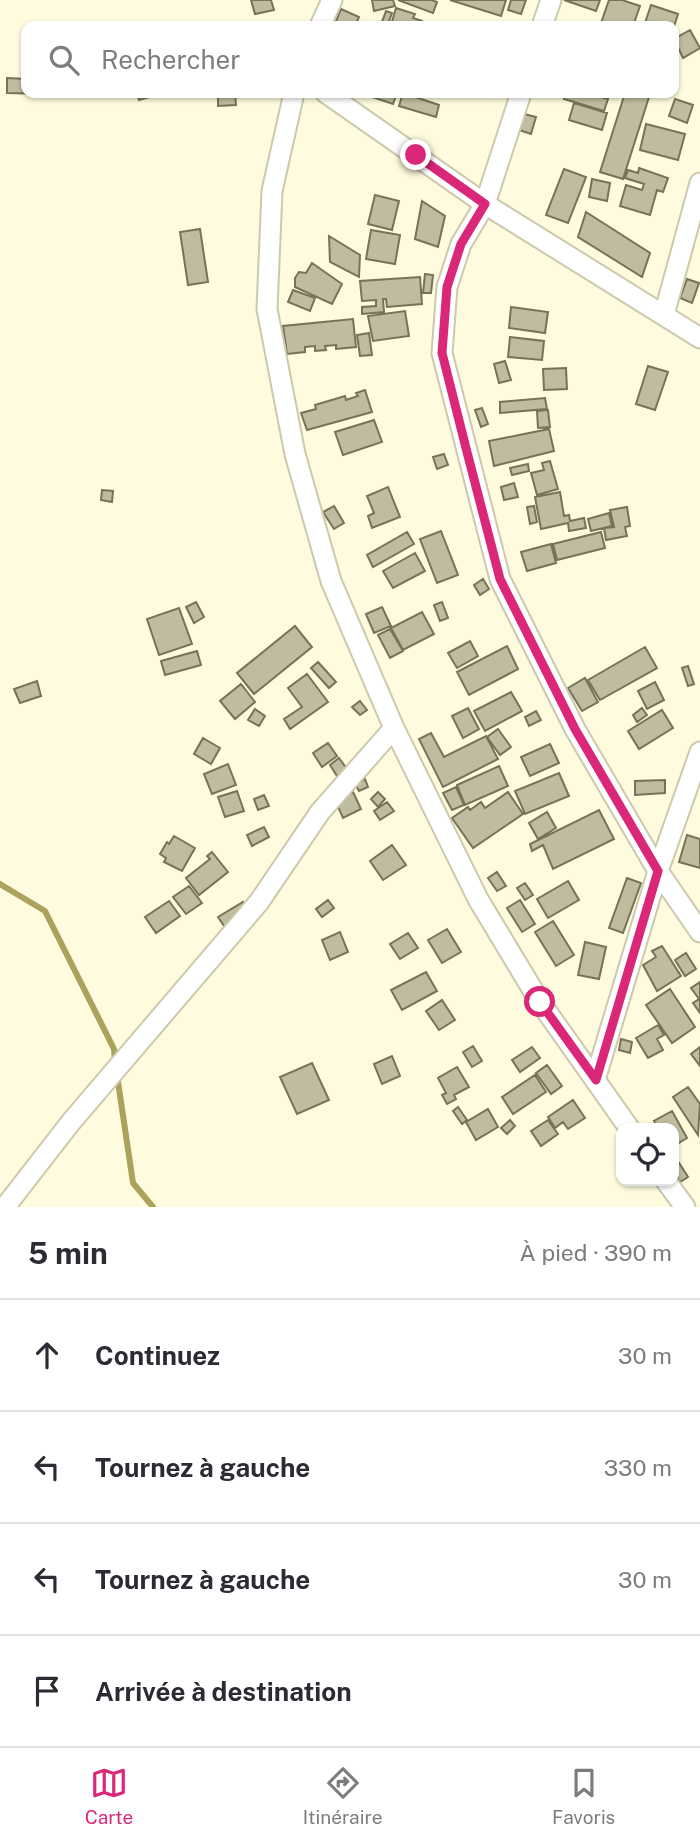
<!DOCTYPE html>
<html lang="fr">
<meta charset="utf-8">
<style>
:root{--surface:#fff;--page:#f2f2f3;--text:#2b2b33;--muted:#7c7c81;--line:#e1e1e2;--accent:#db2777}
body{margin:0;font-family:"Public Sans",sans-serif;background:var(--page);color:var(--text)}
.controls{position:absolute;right:21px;bottom:21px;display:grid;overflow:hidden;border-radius:14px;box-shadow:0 2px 5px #0004}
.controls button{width:63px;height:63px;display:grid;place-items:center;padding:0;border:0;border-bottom:2px solid var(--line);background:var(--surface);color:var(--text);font:35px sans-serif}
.stop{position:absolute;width:21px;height:21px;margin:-16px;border:5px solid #db2777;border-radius:50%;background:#fff}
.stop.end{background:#db2777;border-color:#fff;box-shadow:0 2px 7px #0008}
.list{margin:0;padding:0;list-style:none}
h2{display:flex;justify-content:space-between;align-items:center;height:91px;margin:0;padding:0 28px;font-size:30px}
h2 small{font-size:23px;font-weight:400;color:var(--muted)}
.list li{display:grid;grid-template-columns:46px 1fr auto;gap:21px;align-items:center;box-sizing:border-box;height:112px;padding:0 28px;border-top:2px solid var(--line)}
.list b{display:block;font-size:26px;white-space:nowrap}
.list em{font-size:23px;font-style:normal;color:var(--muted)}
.icon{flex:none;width:38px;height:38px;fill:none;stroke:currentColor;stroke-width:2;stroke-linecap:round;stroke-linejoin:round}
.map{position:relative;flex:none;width:700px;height:1207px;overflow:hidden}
.search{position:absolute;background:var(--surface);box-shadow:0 2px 5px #0004;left:21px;right:21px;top:21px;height:77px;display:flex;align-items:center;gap:18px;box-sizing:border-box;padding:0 24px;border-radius:14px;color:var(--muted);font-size:26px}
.sheet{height:539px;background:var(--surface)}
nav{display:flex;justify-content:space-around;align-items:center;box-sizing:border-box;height:98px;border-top:2px solid var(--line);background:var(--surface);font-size:19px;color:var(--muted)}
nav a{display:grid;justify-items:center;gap:4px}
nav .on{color:var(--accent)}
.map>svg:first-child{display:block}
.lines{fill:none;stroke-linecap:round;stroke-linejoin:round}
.stream{stroke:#aba25b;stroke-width:6}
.building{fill:#bfbca0;stroke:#767359;stroke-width:2}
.minor-casing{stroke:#ccc9ad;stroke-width:23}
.minor{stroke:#fff;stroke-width:19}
.route{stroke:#db2777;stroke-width:9}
</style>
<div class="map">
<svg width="700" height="1207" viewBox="0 0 700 1207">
<rect width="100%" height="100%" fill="#fefbde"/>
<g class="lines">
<path class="stream" d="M 0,884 L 45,911 L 114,1049 L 115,1061
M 117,1075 L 133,1183 L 153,1207"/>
</g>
<path class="building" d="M 251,0 L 271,0 L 274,10 L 255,14 Z
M 372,0 L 393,0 L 395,6 L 374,11 Z
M 398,0 L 432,0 L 437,2 L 433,13 Z
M 450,0 L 506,0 L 501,16 Z
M 511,0 L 526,0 L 521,14 L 508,10 Z
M 564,0 L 600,0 L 596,11 Z
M 609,0 L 622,0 L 640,6 L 633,26 L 600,26 Z
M 651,5 L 678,14 L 674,27 L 644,26 Z
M 396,8 L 415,14 L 413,18 L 422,21 L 421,26 L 388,26 L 391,25 Z
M 341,9 L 359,17 L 355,26 L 336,21 Z
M 386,11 L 392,13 L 388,24 L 382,22 Z
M 690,30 L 700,48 L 683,58 L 674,39 Z
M 7,78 L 26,79 L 26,93 L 45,94 L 7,93 Z
M 137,93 L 160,93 L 160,94 L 139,100 Z
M 210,93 L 245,93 L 235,93 L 236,105 L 218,106 L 218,95 L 210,96 Z
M 374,93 L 397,93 L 393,104 L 372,97 Z
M 403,93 L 439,105 L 436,117 L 399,106 Z
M 565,93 L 588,93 L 608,99 L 604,111 L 564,99 Z
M 625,93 L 650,94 L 623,179 L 600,172 Z
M 675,99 L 693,105 L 687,123 L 669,116 Z
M 574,103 L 607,113 L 602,130 L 569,120 Z
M 524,114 L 536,117 L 531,134 L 519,130 Z
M 646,124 L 685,134 L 678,160 L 640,150 Z
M 639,168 L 668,178 L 663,192 L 657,190 L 650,215 L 620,206 L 626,185 L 642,190 L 644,184 L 625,178 L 628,170 L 638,173 Z
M 564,169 L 586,177 L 568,223 L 546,215 Z
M 592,179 L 610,183 L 607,201 L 589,197 Z
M 375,195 L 399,201 L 392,230 L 368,224 Z
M 422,201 L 445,216 L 438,247 L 415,239 Z
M 586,212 L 650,253 L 642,277 L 578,237 Z
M 200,229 L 208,282 L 188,285 L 180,232 Z
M 371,230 L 400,235 L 395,264 L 366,259 Z
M 329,236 L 360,255 L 359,277 L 330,262 Z
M 312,263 L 342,284 L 332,304 L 295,287 L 295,278 L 299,272 L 306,273 Z
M 425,274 L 433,275 L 431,293 L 423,293 Z
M 420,277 L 422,304 L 387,307 L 386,299 L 383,299 L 384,312 L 362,314 L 362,307 L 376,306 L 376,300 L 362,301 L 360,281 Z
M 687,279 L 699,283 L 692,303 L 680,298 Z
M 293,290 L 315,298 L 310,311 L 288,302 Z
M 511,307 L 548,312 L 545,333 L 509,328 Z
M 405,311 L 409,336 L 373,341 L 368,316 Z
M 353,319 L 356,347 L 336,349 L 336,345 L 325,346 L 326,350 L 315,351 L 315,346 L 305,347 L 305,352 L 287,354 L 283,326 Z
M 369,333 L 372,355 L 360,356 L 357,335 Z
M 510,337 L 544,341 L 542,360 L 508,357 Z
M 505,361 L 511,380 L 499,383 L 494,364 Z
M 648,366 L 668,372 L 655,410 L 636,404 Z
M 566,368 L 567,389 L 544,390 L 543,369 Z
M 365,390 L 372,412 L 307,430 L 301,413 L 316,409 L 315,405 L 345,396 L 346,400 L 358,396 L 356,393 Z
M 545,398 L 547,409 L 500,413 L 500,402 Z
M 482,408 L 488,424 L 481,427 L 475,410 Z
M 548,410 L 550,427 L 538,428 L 537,411 Z
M 374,420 L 382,442 L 343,455 L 335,432 Z
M 549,429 L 554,451 L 494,466 L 489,441 Z
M 444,454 L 448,465 L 437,469 L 433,457 Z
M 550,461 L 558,489 L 537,495 L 531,473 L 544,470 L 542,463 Z
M 528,464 L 529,471 L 512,475 L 510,468 Z
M 514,483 L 518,497 L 504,500 L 501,487 Z
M 388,487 L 400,517 L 372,528 L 368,516 L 374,513 L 367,496 Z
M 102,490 L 113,491 L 112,502 L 101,500 Z
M 560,492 L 564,516 L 569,515 L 570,521 L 584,518 L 586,528 L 569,531 L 568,523 L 541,529 L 535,497 Z
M 334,506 L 344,523 L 334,529 L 323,512 Z
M 534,506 L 537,522 L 530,524 L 527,507 Z
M 627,507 L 630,526 L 625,527 L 627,536 L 606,540 L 604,528 L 614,527 L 610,510 Z
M 609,513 L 612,526 L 591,531 L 588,519 Z
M 441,531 L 458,575 L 437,583 L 420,539 Z
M 407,532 L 414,544 L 373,567 L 367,555 Z
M 601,532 L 605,548 L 557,560 L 553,544 Z
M 551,544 L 556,563 L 527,571 L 521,552 Z
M 415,553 L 425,571 L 393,588 L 383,571 Z
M 483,579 L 489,589 L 480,595 L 474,585 Z
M 196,602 L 204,617 L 194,623 L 186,607 Z
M 442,602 L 448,618 L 440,621 L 434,605 Z
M 382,607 L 391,626 L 374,633 L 366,614 Z
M 179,608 L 192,644 L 159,655 L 147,619 Z
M 422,612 L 434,634 L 403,650 L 391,628 Z
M 295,626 L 312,647 L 254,694 L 237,673 Z
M 390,629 L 403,651 L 390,658 L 378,635 Z
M 470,641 L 478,656 L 457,668 L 448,653 Z
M 507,646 L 518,669 L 469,695 L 457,672 Z
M 645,647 L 657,668 L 600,700 L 588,680 Z
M 197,651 L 201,665 L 165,675 L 161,661 Z
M 318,662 L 336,682 L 329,688 L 311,668 Z
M 688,666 L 694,684 L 688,686 L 682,668 Z
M 307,674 L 328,702 L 290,729 L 284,719 L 302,707 L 288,688 Z
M 585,678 L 598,702 L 582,711 L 568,688 Z
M 37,681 L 41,696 L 20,703 L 14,689 Z
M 655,682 L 664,700 L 647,709 L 638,691 Z
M 241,684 L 255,702 L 235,719 L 220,701 Z
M 511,692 L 522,711 L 485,731 L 474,711 Z
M 360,701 L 367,710 L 360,715 L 352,707 Z
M 468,708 L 479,729 L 463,738 L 452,716 Z
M 642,708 L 647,715 L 637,722 L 633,715 Z
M 255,709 L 265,716 L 259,726 L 248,720 Z
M 662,710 L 673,728 L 639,749 L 628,731 Z
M 536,711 L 541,720 L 529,726 L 525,717 Z
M 498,729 L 511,747 L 500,755 L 487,737 Z
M 431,733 L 444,757 L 486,736 L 498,759 L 443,787 L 419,739 Z
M 203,738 L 220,748 L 211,764 L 194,754 Z
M 328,743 L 337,756 L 322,767 L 313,753 Z
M 550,744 L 559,763 L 530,776 L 521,757 Z
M 339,758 L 347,769 L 337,776 L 330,765 Z
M 228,764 L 236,785 L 212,794 L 204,774 Z
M 499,766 L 508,786 L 465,805 L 457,785 Z
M 559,773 L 569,796 L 525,814 L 515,791 Z
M 365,779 L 368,787 L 359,791 L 355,784 Z
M 665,780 L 665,793 L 635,795 L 635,781 Z
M 456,787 L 464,805 L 452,810 L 443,793 Z
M 237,791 L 244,811 L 225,817 L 218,797 Z
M 353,792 L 361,809 L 343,818 L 335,800 Z
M 378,792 L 385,799 L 378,807 L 371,799 Z
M 508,792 L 523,814 L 473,848 L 452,818 L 468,807 L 470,810 L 481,802 L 485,808 Z
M 264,795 L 269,806 L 258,810 L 254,799 Z
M 387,802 L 394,811 L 380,820 L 374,811 Z
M 599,810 L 614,839 L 553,869 L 543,845 L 532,851 L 530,844 Z
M 547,812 L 556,828 L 538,839 L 529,823 Z
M 264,827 L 269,837 L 252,846 L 247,835 Z
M 687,835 L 700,839 L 700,868 L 679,862 Z
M 174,836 L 195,848 L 182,871 L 164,862 L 166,858 L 160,854 L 167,842 L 169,844 Z
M 392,845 L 406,865 L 383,880 L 370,861 Z
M 212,852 L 228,872 L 199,895 L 186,878 L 210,859 L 207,856 Z
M 497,872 L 506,886 L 497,891 L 488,878 Z
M 627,878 L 641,883 L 623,933 L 609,928 Z
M 568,881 L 579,900 L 548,918 L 537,899 Z
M 525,883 L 533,895 L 525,900 L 517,888 Z
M 189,886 L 202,903 L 186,914 L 173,897 Z
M 328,900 L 334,908 L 322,917 L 316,909 Z
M 520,900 L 535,924 L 522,932 L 507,908 Z
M 169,901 L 180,916 L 156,933 L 145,917 Z
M 243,902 L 250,915 L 226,929 L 218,917 Z
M 553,921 L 574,955 L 556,966 L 535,932 Z
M 447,929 L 461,952 L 442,963 L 428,940 Z
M 340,932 L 348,952 L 330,960 L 322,940 Z
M 408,933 L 418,948 L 400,959 L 390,944 Z
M 585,942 L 606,947 L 599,979 L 578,975 Z
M 662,946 L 681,976 L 657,991 L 643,965 L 656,957 L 652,951 Z
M 686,953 L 696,969 L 685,976 L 675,960 Z
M 426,972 L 437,991 L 402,1010 L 391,990 Z
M 700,982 L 700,1013 L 693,1003 L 699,999 L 691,988 Z
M 670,989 L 695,1027 L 672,1043 L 646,1005 Z
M 442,1000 L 455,1020 L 439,1030 L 426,1011 Z
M 658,1025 L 664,1035 L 657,1039 L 663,1050 L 648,1058 L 636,1038 Z
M 621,1039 L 632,1042 L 630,1053 L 619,1050 Z
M 473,1046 L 482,1061 L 472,1067 L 463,1052 Z
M 532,1047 L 540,1058 L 520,1072 L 512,1060 Z
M 700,1047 L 700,1066 L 691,1054 Z
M 392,1056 L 400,1076 L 382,1084 L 374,1064 Z
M 312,1063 L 329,1100 L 297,1114 L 280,1077 Z
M 547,1065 L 562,1086 L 551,1094 L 536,1073 Z
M 457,1067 L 469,1087 L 454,1095 L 456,1099 L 447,1104 L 442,1095 L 446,1093 L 438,1078 Z
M 535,1075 L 546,1092 L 513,1114 L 502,1097 Z
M 688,1087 L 700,1104 L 698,1135 L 673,1097 Z
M 573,1100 L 585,1118 L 568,1129 L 563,1122 L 555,1128 L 548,1117 Z
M 458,1107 L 467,1120 L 462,1124 L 453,1111 Z
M 488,1109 L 498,1127 L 476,1140 L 466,1122 Z
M 672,1111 L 687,1138 L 674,1146 L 674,1128 L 658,1128 L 654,1121 Z
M 510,1120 L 515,1126 L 507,1134 L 501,1128 Z
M 548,1120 L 558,1134 L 541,1146 L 531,1131 Z
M 676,1158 L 688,1177 L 680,1182 L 674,1172 L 674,1160 Z"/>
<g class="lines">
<g class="minor-casing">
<path id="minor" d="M 320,26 L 332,0
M 542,26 L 551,0
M 294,93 L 272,191 L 267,309 L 295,454 L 331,581 L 394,728 L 478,899 L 540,1002 L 629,1128
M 326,93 L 485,204 L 700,338
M 521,93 L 485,204 L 461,244 L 447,287 L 442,353 L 500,579 L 575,729 L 658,871 L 700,932
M 664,315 L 700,183
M 595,1080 L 658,871 L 700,752
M 666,1181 L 685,1207
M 5,1207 L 71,1122 L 259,902 L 320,812 L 394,728"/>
</g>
<use href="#minor" class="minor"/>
</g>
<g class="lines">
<path class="route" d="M 416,155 L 485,204 L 461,244 L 447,287 L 442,353 L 467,452 L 500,579 L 575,729 L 658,871 L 596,1080 L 540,1002"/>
</g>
</svg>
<div class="controls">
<button><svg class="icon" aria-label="locate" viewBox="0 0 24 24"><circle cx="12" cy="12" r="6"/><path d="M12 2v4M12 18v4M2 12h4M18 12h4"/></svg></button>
</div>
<div class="stop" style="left:540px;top:1002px"></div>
<div class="stop end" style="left:416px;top:155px"></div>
<div class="search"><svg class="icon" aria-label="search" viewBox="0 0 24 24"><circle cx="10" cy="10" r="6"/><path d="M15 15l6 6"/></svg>Rechercher</div>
</div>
<section class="sheet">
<h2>5 min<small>À pied · 390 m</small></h2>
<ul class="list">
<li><svg class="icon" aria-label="ahead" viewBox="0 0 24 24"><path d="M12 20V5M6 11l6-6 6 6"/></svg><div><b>Continuez</b></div><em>30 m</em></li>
<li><svg class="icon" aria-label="left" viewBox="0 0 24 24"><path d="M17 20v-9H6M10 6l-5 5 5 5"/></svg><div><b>Tournez à gauche</b></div><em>330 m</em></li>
<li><svg class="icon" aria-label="left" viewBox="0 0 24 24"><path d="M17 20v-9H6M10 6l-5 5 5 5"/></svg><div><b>Tournez à gauche</b></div><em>30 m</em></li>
<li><svg class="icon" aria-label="arrive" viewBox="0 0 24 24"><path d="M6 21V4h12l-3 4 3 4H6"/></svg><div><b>Arrivée à destination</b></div></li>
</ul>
</section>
<nav>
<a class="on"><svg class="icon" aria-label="map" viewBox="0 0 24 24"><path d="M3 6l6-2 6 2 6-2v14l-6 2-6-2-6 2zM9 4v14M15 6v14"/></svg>Carte</a>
<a><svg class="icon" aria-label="directions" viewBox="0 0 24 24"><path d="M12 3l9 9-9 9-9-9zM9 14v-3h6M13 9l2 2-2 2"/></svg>Itinéraire</a>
<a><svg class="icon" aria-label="saved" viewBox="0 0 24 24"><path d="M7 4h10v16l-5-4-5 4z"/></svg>Favoris</a>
</nav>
